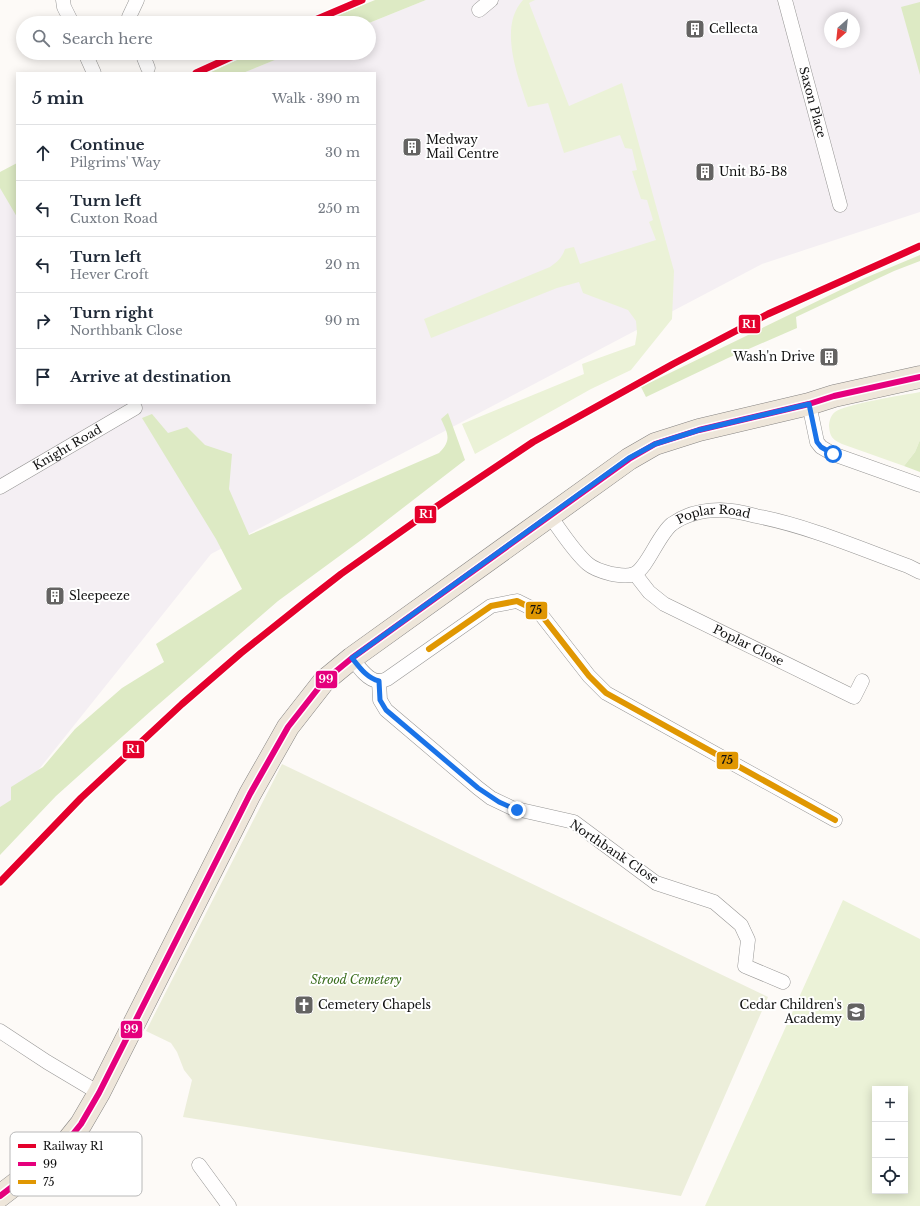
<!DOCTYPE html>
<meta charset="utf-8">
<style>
:root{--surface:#fff;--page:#f2f2f3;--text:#1f2937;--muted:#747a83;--line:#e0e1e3}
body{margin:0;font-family:"Libre Baskerville",serif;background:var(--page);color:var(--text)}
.controls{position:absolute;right:12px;bottom:12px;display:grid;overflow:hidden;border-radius:0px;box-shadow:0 2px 10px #0003}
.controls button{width:36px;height:36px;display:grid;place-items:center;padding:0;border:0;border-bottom:1px solid var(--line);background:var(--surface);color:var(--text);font:20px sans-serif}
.compass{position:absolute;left:824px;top:12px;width:36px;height:36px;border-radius:50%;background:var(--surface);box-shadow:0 2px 10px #0003;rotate:207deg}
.stop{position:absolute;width:12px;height:12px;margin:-9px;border:3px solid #1a73e8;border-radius:50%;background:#fff}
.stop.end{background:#1a73e8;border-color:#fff;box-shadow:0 1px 4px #0008}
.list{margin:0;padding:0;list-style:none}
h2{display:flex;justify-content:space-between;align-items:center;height:52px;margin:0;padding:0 16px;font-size:17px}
h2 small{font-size:13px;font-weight:400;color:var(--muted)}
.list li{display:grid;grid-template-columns:26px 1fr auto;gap:12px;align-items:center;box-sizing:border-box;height:56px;padding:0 16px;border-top:1px solid var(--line)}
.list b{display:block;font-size:15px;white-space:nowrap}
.list p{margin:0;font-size:13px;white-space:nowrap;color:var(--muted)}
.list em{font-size:13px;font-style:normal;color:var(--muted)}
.icon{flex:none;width:22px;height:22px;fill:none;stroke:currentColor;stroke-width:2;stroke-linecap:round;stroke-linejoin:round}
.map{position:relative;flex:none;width:920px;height:1206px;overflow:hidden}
.search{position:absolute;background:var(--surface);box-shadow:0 2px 10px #0003;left:16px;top:16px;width:360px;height:44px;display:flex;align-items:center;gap:10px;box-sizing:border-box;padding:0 14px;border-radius:22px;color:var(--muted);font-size:15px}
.panel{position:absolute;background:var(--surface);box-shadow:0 2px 10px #0003;left:16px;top:72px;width:360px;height:332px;border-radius:0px}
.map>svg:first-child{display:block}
.industrial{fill:#f4eff3;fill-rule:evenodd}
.green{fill:#ebf2d7;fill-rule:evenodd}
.forest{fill:#ddeac4}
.cemetery{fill:#eceeda}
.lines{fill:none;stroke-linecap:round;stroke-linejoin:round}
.minor-casing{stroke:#979695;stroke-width:15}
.primary-casing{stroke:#858382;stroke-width:23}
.minor{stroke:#fffefe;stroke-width:14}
.primary{stroke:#eee6da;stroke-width:22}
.bus-1-casing{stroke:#fff;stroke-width:9}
.bus-2-casing{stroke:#fff;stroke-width:9}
.bus-1{stroke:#e5007d;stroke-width:6}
.bus-2{stroke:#e09702;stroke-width:6}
.rail-1-casing{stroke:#fff;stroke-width:10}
.rail-1{stroke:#e4002b;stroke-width:7}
.route{stroke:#1a73e8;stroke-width:5}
.labels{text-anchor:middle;stroke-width:4;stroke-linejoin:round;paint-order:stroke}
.poi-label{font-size:12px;fill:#111;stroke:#fff;text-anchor:start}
.street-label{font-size:12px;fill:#111;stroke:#fff}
.park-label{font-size:12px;font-style:italic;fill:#3a6d1d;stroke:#fff}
.key{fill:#fff;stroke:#b8b8b8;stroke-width:1}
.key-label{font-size:11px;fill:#111}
.line-badge{stroke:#fff;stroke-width:1.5}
.badge-label{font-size:11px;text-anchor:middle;font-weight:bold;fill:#fff}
.pale-badge-label{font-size:11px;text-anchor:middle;font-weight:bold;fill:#111}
</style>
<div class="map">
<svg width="920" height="1206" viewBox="0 0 920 1206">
<rect width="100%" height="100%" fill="#fdfaf7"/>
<path class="industrial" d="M 426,0 L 920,0 L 920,212 L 762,264 L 211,554 L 0,818 L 0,184 L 17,178 L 17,403 L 375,403 L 375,73 L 243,73 L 292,53 L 369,53 L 369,23 ZM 830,18 L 854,18 L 854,42 L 830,42 Z"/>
<path class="green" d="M 523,0 L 535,0 L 529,3 L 569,106 L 622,83 L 674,271 L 672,319 L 631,370 L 591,389 L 475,454 L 462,424 L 584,374 L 582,364 L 635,345 L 637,333 L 636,321 L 628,310 L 583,293 L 579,282 L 557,288 L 431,338 L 424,319 L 550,267 C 557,262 562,258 565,249 L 574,247 L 580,264 L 656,240 L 649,222 L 653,220 L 647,200 L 641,199 L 632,171 L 637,170 L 632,149 L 625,148 L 620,135 L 564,153 L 548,103 L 528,107 C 518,77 498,27 523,0 Z
M 920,392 L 920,440 L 915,452 L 904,466 L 842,444 C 832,439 830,437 829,426 C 829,421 831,415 835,412 C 845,404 904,395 920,392 Z
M 843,900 L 920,939 L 920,1206 L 705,1206 ZM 875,1089 L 905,1089 L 905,1191 L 875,1191 Z"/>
<path class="forest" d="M 375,0 L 426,0 L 369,23 L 319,23 Z
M 920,2 L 920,75 L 901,7 Z
M 252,53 L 292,53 L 243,73 L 209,73 Z
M 17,163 L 17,217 L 0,188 L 0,172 Z
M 920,255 L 920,261 L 894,271 L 796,317 L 797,328 L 728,358 L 646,397 L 641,387 L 865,278 Z
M 448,413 L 465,460 L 364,538 L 278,601 L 152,710 L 56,796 L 0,855 L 0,807 L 11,800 L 11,787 L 43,767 L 75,729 L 122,688 L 164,662 L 156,644 L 242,589 L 216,539 L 142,418 L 152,414 L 168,433 L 187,427 L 205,445 L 232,454 L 229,489 L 249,535 L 439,453 C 452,440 448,434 441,419 Z
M 920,440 L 920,472 L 904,466 L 915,452 Z"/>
<path class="cemetery" d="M 282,764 L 768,997 L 681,1196 L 183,1117 L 192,1080 L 184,1070 L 177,1052 L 171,1043 L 146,1031 Z"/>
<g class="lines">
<g class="minor-casing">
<g id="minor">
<path d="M 63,0 L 64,7 L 72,23"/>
<path id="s1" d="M 785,0 L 840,205"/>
<path d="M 479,10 L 491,0"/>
<path d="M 129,23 L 129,17 L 137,0"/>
<path d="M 85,53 L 94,73"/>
<path d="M 142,53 L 148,68"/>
<path d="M 809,404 L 817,442 L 821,447 L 833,454 L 920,485"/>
<path id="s2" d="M 0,487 L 135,408"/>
<path id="s3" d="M 550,516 C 561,531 574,552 588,564 C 595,570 604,572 612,574 C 619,575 627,577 634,574 C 647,569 658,535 672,524 C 686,514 703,510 720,510 C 732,510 745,513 756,516 C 808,526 859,548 908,566 L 920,572"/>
<path id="s4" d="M 635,574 L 649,592 L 664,604 L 854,697 L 862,681"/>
<path d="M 352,658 C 358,666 367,680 378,681 C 381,681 385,680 387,679 L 491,606 L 517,601 L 539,612 L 589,676 L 606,693 L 835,820"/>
<path d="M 379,681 L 380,700 L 386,710 L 478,788 L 491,798 L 512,808 L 574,822 L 656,883 L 714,902 L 741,925 L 748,940 L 745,966 L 783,982"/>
<path d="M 0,1031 L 47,1062 L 99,1093"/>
<path d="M 199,1165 L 229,1206"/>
</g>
</g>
<g class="primary-casing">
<path id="primary" d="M 0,1196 L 61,1149 L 81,1124 L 99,1093 L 250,794 L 288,727 L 324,681 L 352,658 L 629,459 L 655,444 L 699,430 L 809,404 L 834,396 L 920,377"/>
</g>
<use href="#minor" class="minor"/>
<use href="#primary" class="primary"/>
<g class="bus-1-casing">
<path id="bus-1" d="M 0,1196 L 61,1149 L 81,1124 L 99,1093 L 250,794 L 288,727 L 324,681 L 352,658 L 629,459 L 655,444 L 699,430 L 809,404 L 834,396 L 920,377"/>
</g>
<g class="bus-2-casing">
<path id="bus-2" d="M 429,649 L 491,606 L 517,601 L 539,612 L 589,676 L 606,693 L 835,820"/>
</g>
<use href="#bus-1" class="bus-1"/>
<use href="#bus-2" class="bus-2"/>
<g class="rail-1-casing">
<path id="rail-1" d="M 308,23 L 362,0
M 196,73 L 240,53
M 0,882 L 81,798 L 182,704 L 241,653 L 305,602 L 341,574 L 433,509 L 533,442 L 673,364 L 768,314 L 920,246"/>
</g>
<use href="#rail-1" class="rail-1"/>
</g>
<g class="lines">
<path class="route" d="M 517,810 L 499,802 L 478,788 L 386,710 L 380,700 L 379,681 C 367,678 360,668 352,658 L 629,458 L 655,444 L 699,430 L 809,404 L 817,442 L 821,447 L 833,454"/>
</g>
<defs>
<g id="building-square" transform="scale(1)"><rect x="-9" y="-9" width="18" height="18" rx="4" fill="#646362" stroke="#fff"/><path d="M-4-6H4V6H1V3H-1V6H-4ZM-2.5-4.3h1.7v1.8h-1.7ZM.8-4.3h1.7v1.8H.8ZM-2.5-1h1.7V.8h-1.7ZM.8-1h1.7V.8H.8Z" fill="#fff"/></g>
<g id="church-square" transform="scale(1)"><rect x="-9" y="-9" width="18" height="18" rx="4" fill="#646362" stroke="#fff"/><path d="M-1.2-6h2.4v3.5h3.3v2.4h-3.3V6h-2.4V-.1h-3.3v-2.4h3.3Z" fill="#fff"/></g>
<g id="school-square" transform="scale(1)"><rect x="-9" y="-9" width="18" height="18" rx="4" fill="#646362" stroke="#fff"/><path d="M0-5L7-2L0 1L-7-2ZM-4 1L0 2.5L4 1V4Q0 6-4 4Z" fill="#fff"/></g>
</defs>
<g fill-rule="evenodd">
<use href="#building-square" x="695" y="29"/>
<use href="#building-square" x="412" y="147"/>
<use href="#building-square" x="705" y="172"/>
<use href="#building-square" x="829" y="357"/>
<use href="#building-square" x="55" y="596"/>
<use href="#church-square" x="304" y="1005"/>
<use href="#school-square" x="856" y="1012"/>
</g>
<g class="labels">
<g class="poi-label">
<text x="709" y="33">Cellecta</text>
<text x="426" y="144">Medway<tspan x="426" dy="14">Mail Centre</tspan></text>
<text x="719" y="176">Unit B5-B8</text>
<text x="815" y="361" text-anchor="end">Wash'n Drive</text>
<text x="69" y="600">Sleepeeze</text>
<text x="318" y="1009">Cemetery Chapels</text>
<text x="842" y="1009" text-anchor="end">Cedar Children's<tspan x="842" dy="14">Academy</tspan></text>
</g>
<g class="street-label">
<text dy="4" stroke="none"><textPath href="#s1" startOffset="106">Saxon Place</textPath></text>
<text dy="4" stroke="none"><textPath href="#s2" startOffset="78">Knight Road</textPath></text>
<text dy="4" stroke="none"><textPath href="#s3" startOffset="217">Poplar Road</textPath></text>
<text dy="4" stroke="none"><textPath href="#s4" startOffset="136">Poplar Close</textPath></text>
<text transform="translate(614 852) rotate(34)" y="4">Northbank Close</text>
</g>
<g class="park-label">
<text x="356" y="984">Strood Cemetery</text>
</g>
</g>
<rect x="10" y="1132" width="132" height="64" rx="6" class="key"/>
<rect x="18" y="1144" width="18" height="4" fill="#e4002b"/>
<rect x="18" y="1162" width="18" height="4" fill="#e5007d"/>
<rect x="18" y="1180" width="18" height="4" fill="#e09702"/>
<g class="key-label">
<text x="43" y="1150">Railway R1</text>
<text x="43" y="1168">99</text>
<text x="43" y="1186">75</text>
</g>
<g class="line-badge">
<rect x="738" y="314" width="23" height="20" rx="4" fill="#e4002b"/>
<rect x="414" y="505" width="23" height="19" rx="4" fill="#e4002b"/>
<rect x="525" y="601" width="23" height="19" rx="4" fill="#e09702"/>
<rect x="315" y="670" width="23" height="19" rx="4" fill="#e5007d"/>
<rect x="122" y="740" width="23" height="19" rx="4" fill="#e4002b"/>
<rect x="716" y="751" width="23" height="19" rx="4" fill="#e09702"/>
<rect x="120" y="1020" width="23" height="19" rx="4" fill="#e5007d"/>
</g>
<g class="badge-label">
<text x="749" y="328">R1</text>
<text x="426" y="518">R1</text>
<text x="326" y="683">99</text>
<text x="133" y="753">R1</text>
<text x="131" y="1033">99</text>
</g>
<g class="pale-badge-label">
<text x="536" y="614">75</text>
<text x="727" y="764">75</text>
</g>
</svg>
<div class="controls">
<button>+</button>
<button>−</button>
<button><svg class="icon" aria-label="locate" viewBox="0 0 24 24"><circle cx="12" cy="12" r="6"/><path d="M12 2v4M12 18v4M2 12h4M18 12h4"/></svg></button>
</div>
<svg class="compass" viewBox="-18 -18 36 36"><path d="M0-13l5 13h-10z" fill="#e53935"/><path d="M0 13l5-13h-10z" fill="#747a83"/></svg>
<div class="stop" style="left:833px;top:454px"></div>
<div class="stop end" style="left:517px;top:810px"></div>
<div class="search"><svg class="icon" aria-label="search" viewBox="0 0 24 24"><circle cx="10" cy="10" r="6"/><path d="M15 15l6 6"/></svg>Search here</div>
<section class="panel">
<h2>5 min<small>Walk · 390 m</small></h2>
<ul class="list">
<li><svg class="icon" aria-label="ahead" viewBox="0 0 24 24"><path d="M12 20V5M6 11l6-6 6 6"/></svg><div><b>Continue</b><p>Pilgrims' Way</p></div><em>30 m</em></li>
<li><svg class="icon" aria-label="left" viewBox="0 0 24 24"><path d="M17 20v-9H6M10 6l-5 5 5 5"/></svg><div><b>Turn left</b><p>Cuxton Road</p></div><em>250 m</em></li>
<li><svg class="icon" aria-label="left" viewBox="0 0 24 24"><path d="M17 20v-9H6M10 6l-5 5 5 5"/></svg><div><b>Turn left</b><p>Hever Croft</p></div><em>20 m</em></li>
<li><svg class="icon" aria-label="right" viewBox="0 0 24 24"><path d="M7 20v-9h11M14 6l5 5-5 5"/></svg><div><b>Turn right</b><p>Northbank Close</p></div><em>90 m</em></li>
<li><svg class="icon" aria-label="arrive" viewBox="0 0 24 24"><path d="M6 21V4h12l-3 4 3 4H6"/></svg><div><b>Arrive at destination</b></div></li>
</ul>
</section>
</div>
